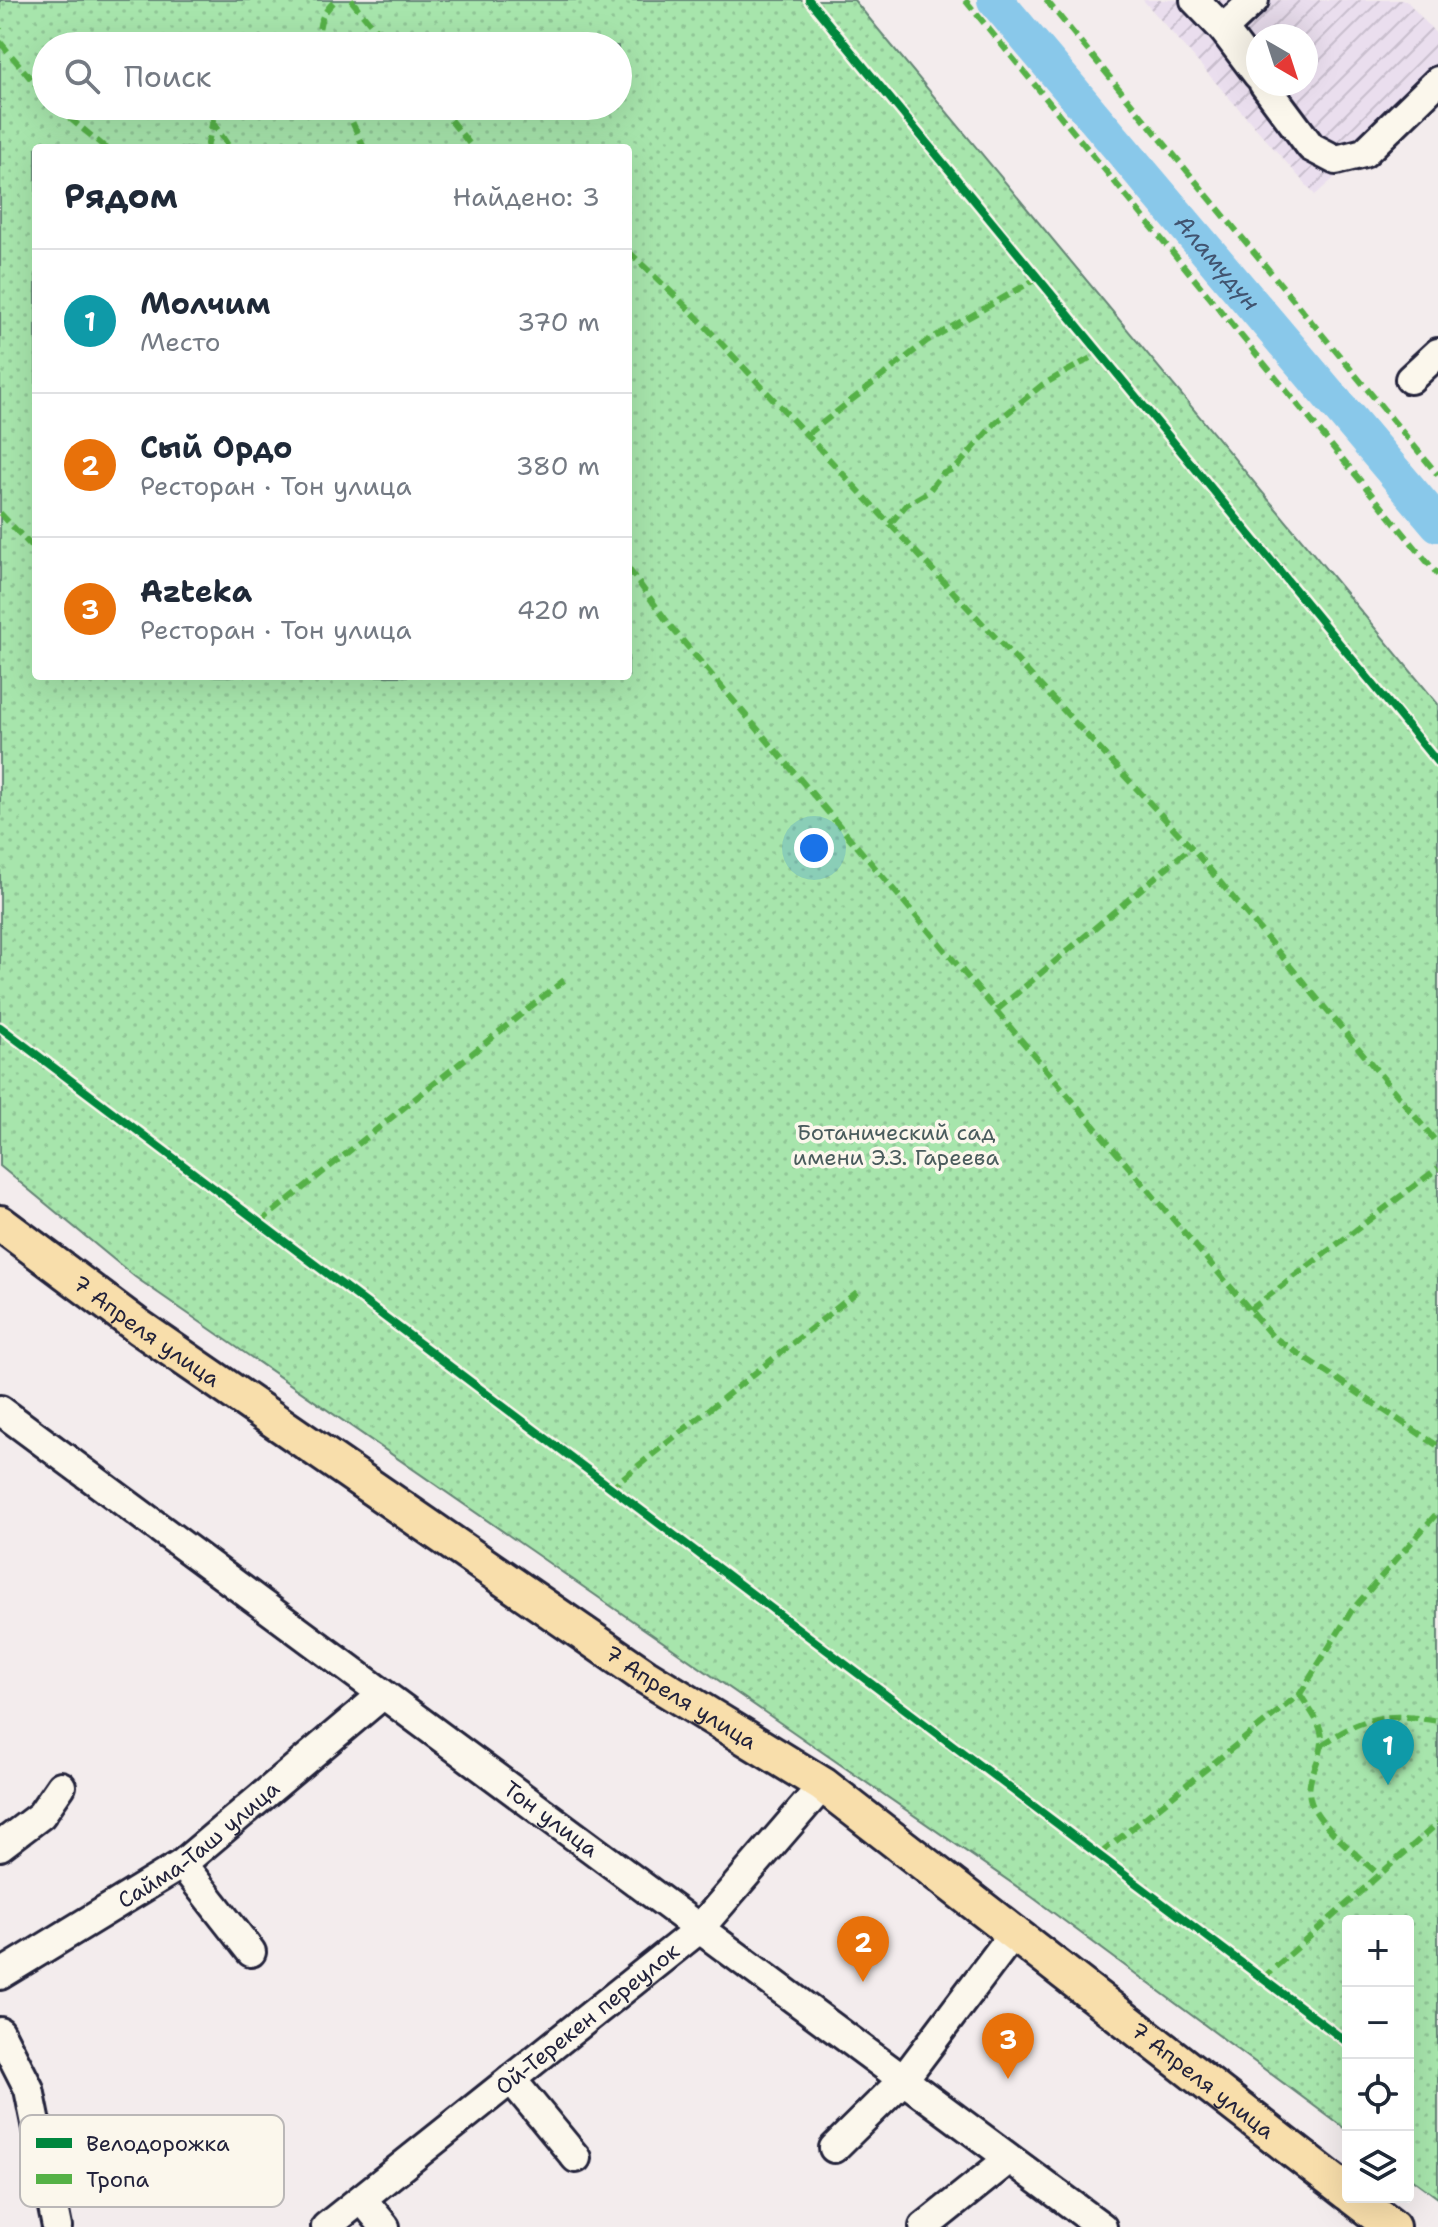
<!DOCTYPE html>
<html lang="ru">
<meta charset="utf-8">
<style>
:root{--surface:#fff;--page:#f6f6f7;--text:#1f2937;--muted:#747a83;--line:#e0e1e3;--accent:#db2777}
body{margin:0;font-family:"Shantell Sans",sans-serif;background:var(--page);color:var(--text)}
.controls{position:absolute;right:24px;bottom:24px;display:grid;overflow:hidden;border-radius:8px;box-shadow:0 8px 32px #0002}
.controls button{width:72px;height:72px;display:grid;place-items:center;padding:0;border:0;border-bottom:2px solid var(--line);background:var(--surface);color:var(--text);font:40px sans-serif}
.compass{position:absolute;left:1246px;top:24px;width:72px;height:72px;border-radius:50%;background:var(--surface);box-shadow:0 8px 32px #0002;rotate:141deg}
.you{position:absolute;left:814px;top:848px;width:28px;height:28px;margin:-20px;border:6px solid #fff;border-radius:50%;background:#1a73e8;box-shadow:0 0 0 12px #1a73e833}
.badge{display:grid;place-items:center;width:52px;height:52px;border-radius:50%;background:var(--accent);color:#fff;font-size:26px;font-weight:700}
.pin{position:absolute;translate:-50% -66px;filter:drop-shadow(0 2px 4px #0008)}
.pin::after{content:'';position:absolute;top:42px;width:28px;height:24px;background:inherit;clip-path:polygon(0 0,100% 0,50% 100%)}
.list{margin:0;padding:0;list-style:none}
h2{display:flex;justify-content:space-between;align-items:center;height:104px;margin:0;padding:0 32px;font-size:34px}
h2 small{font-size:26px;font-weight:400;color:var(--muted)}
.list li{display:grid;grid-template-columns:52px 1fr auto;gap:24px;align-items:center;box-sizing:border-box;height:144px;padding:0 32px;border-top:2px solid var(--line)}
.list b{display:block;font-size:30px;white-space:nowrap}
.list p{margin:0;font-size:26px;white-space:nowrap;color:var(--muted)}
.list em{font-size:26px;font-style:normal;color:var(--muted)}
.icon{flex:none;width:44px;height:44px;fill:none;stroke:currentColor;stroke-width:2;stroke-linecap:round;stroke-linejoin:round}
.map{position:relative;flex:none;width:1438px;height:2227px;overflow:hidden}
.search{position:absolute;background:var(--surface);box-shadow:0 8px 32px #0002;left:32px;top:32px;width:600px;height:88px;display:flex;align-items:center;gap:20px;box-sizing:border-box;padding:0 28px;border-radius:44px;color:var(--muted);font-size:30px}
.panel{position:absolute;background:var(--surface);box-shadow:0 8px 32px #0002;left:32px;top:144px;width:600px;height:536px;border-radius:8px}
.map>svg:first-child{display:block}
.industrial{fill:url(#industrial-furrows);fill-rule:evenodd}
.garden{fill:url(#garden-dots);stroke:#648474;stroke-width:2;fill-rule:evenodd}
.lines{fill:none;stroke-linecap:round;stroke-linejoin:round}
.river{stroke:#89c8ea;stroke-width:36}
.minor-casing{stroke:#22223b;stroke-width:34}
.major-casing{stroke:#22223b;stroke-width:40}
.minor{stroke:#fbf7ec;stroke-width:28}
.major{stroke:#f8deab;stroke-width:34}
.quiet{stroke:#55b146;stroke-width:6;stroke-dasharray:12 6;stroke-linecap:butt}
.cycleway-casing{stroke:#fbf7ec;stroke-width:13}
.cycleway{stroke:#00873e;stroke-width:8}
.labels{text-anchor:middle;stroke-width:7;stroke-linejoin:round;paint-order:stroke}
.park-label{font-size:22px;fill:#4a5c5d;stroke:#fbf7ec}
.street-label{font-size:22px;fill:#22223b;stroke:#fbf7ec}
.water-label{font-size:24px;font-style:italic;fill:#415470;stroke:#fbf7ec}
.key{fill:#fbf7ec;stroke:#bab7b7;stroke-width:2}
.key-label{font-size:22px;fill:#22223b}
</style>
<div class="map">
<svg width="1438" height="2227" viewBox="0 0 1438 2227">
<defs>
<pattern id="industrial-furrows" width="10" height="10" patternUnits="userSpaceOnUse" patternTransform="scale(2)"><rect width="10" height="10" fill="#eadeee"/><path d="M-1 1l2-2M0 10L10 0M9 11l2-2" fill="none" stroke="#c8becd"/></pattern>
<pattern id="garden-dots" width="8" height="8" patternUnits="userSpaceOnUse" patternTransform="scale(2)"><rect width="8" height="8" fill="#a7e5ac"/><path d="M2 2h.1M6 6h.1" fill="none" stroke="#8fc495" stroke-width="1.8" stroke-linecap="round"/></pattern>
</defs>
<rect width="100%" height="100%" fill="#f3eced"/>
<filter id="ink" filterUnits="userSpaceOnUse"><feTurbulence type="fractalNoise" baseFrequency=".0125" numOctaves="2"/><feDisplacementMap in="SourceGraphic" scale="16" xChannelSelector="R" yChannelSelector="G"/><feConvolveMatrix kernelMatrix="1 2 1 2 8 2 1 2 1" color-interpolation-filters="sRGB"/></filter>
<g filter="url(#ink)">
<path class="industrial" d="M 1143,0 L 1406,0 L 1438,36 L 1438,86 L 1315,195 ZM 1258,36 L 1306,36 L 1306,84 L 1258,84 Z"/>
<path class="garden" d="M 0,0 L 854,0 L 1438,704 L 1438,2198 L 1408,2176 L 1408,1921 L 1348,1921 L 1348,2131 L 1032,1897 L 135,1277 L 0,1166 ZM 46,46 L 618,46 L 618,106 L 46,106 ZM 36,148 L 628,148 L 628,676 L 36,676 Z"/>
<g class="lines">
<path class="river" id="s1" d="M 995,0 L 1438,524"/>
<g class="minor-casing">
<g id="minor">
<path d="M 1195,0 L 1223,29 L 1258,75"/>
<path d="M 1223,29 L 1254,0"/>
<path d="M 1264,84 L 1311,147 L 1336,160 L 1364,153 L 1438,81"/>
<path d="M 1410,379 L 1438,353"/>
<path id="s2" d="M 0,1410 L 1102,2227"/>
<path d="M 0,1846 L 41,1815 L 61,1786"/>
<path d="M 182,1864 L 251,1952"/>
<path id="s3" d="M 0,1975 L 182,1864 L 382,1695"/>
<path d="M 0,2032 L 29,2089 L 57,2227"/>
<path d="M 511,2079 L 576,2158"/>
<path d="M 834,2148 L 903,2080 L 1013,1934"/>
<path d="M 362,2199 L 385,2227"/>
<path id="s4" d="M 326,2227 L 699,1929 L 823,1785"/>
<path d="M 924,2227 L 1009,2159"/>
</g>
</g>
<g class="major-casing">
<g id="major">
<path id="s5" d="M 0,1223 L 139,1327 L 645,1676 L 823,1785 L 1348,2193"/>
<path d="M 1353,2197 L 1392,2227"/>
</g>
</g>
<use href="#minor" class="minor"/>
<use href="#major" class="major"/>
<path class="quiet" d="M 351,0 L 389,46
M 965,0 L 1438,575
M 1046,0 L 1438,475
M 0,28 L 0,29
M 0,42 L 46,97
M 95,46 L 98,41
M 321,46 C 316,26 321,14 336,0
M 55,106 L 106,148
M 345,106 L 364,148
M 439,106 L 473,148
M 211,120 L 230,148
M 207,148 L 216,106
M 628,251 L 693,313 L 1191,847 L 1438,1144
M 807,435 L 927,341 L 1038,278
M 0,513 L 36,551
M 890,524 L 906,505 L 928,492 L 942,474 L 957,467 L 995,423 L 1042,385 L 1100,353
M 628,568 L 671,627 L 1272,1336 L 1438,1446
M 997,1010 L 1191,847
M 259,1223 L 568,977
M 1250,1310 L 1438,1168
M 609,1489 L 857,1292
M 1300,1694 C 1307,1706 1318,1719 1321,1732 C 1327,1755 1305,1775 1310,1798 C 1314,1822 1360,1857 1379,1875
M 1322,1745 C 1364,1716 1386,1712 1438,1721
M 1101,1853 L 1300,1694 L 1352,1610 L 1438,1512
M 1262,1979 L 1438,1823"/>
<g class="cycleway-casing">
<path id="cycleway" d="M 809,0 L 1438,763
M 0,1027 L 1348,2043"/>
</g>
<use href="#cycleway" class="cycleway"/>
</g>
</g>
<g class="labels">
<g class="park-label">
<text x="896" y="1140">Ботанический сад<tspan x="896" dy="25">имени Э.З. Гареева</tspan></text>
</g>
<g class="street-label">
<text dy="8" stroke="none"><textPath href="#s5" startOffset="182">7 Апреля улица</textPath></text>
<text dy="8" stroke="none"><textPath href="#s5" startOffset="830">7 Апреля улица</textPath></text>
<text dy="8" stroke="none"><textPath href="#s2" startOffset="686">Тон улица</textPath></text>
<text dy="8" stroke="none"><textPath href="#s3" startOffset="238">Сайма-Таш улица</textPath></text>
<text dy="8" stroke="none"><textPath href="#s4" startOffset="334">Ой-Терекен переулок</textPath></text>
<text dy="8" stroke="none"><textPath href="#s5" startOffset="1478">7 Апреля улица</textPath></text>
</g>
<g class="water-label">
<text dy="8" stroke="none"><textPath href="#s1" startOffset="344">Аламүдүн</textPath></text>
</g>
</g>
<rect x="20" y="2115" width="264" height="92" rx="12" class="key"/>
<rect x="36" y="2138" width="36" height="10" fill="#00873e"/>
<rect x="36" y="2174" width="36" height="10" fill="#55b146"/>
<g class="key-label">
<text x="86" y="2151">Велодорожка</text>
<text x="86" y="2187">Тропа</text>
</g>
</svg>
<div class="controls">
<button>+</button>
<button>−</button>
<button><svg class="icon" aria-label="locate" viewBox="0 0 24 24"><circle cx="12" cy="12" r="6"/><path d="M12 2v4M12 18v4M2 12h4M18 12h4"/></svg></button>
<button><svg class="icon" aria-label="layers" viewBox="0 0 24 24"><path d="M12 4l9 5-9 5-9-5zM3 14l9 5 9-5"/></svg></button>
</div>
<svg class="compass" viewBox="-18 -18 36 36"><path d="M0-13l5 13h-10z" fill="#e53935"/><path d="M0 13l5-13h-10z" fill="#747a83"/></svg>
<div class="you"></div>
<div class="pin badge" style="left:1388px;top:1785px;background:#0f9aa8">1</div>
<div class="pin badge" style="left:863px;top:1982px;background:#e8710a">2</div>
<div class="pin badge" style="left:1008px;top:2079px;background:#e8710a">3</div>
<div class="search"><svg class="icon" aria-label="search" viewBox="0 0 24 24"><circle cx="10" cy="10" r="6"/><path d="M15 15l6 6"/></svg>Поиск</div>
<section class="panel">
<h2>Рядом<small>Найдено: 3</small></h2>
<ul class="list">
<li><span class="badge" style="background:#0f9aa8">1</span><div><b>Молчим</b><p>Место</p></div><em>370 m</em></li>
<li><span class="badge" style="background:#e8710a">2</span><div><b>Сый Ордо</b><p>Ресторан · Тон улица</p></div><em>380 m</em></li>
<li><span class="badge" style="background:#e8710a">3</span><div><b>Azteka</b><p>Ресторан · Тон улица</p></div><em>420 m</em></li>
</ul>
</section>
</div>
